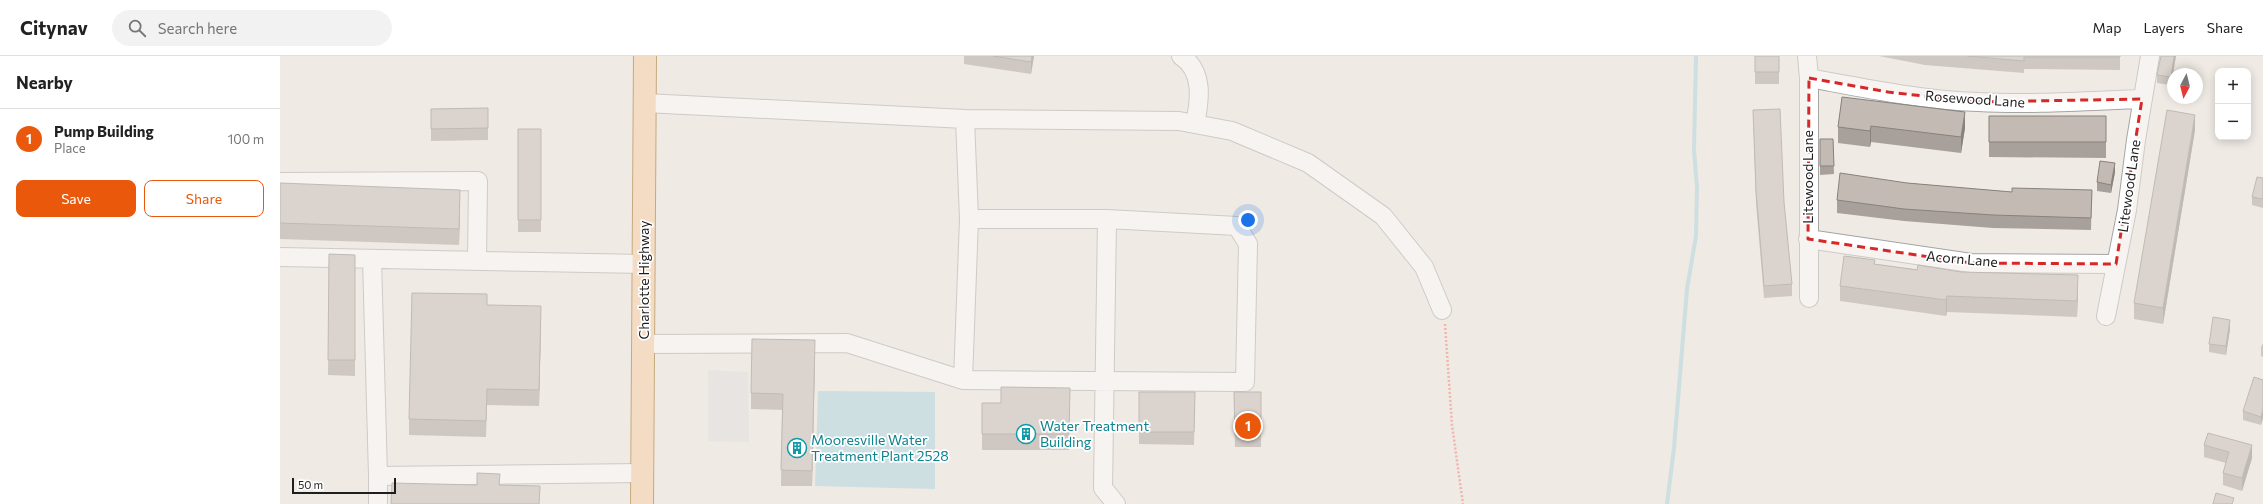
<!DOCTYPE html>
<meta charset="utf-8">
<style>
:root{--surface:#fff;--page:#f2f2f2;--text:#222;--muted:#767676;--line:#e0e0e0;--accent:#ea580c}
body{margin:0;font-family:Commissioner,sans-serif;background:var(--page);color:var(--text)}
.controls{position:absolute;right:12px;top:12px;display:grid;overflow:hidden;border-radius:8px;box-shadow:0 2px 10px #0003}
.controls button{width:36px;height:36px;display:grid;place-items:center;padding:0;border:0;border-bottom:1px solid var(--line);background:var(--surface);color:var(--text);font:20px sans-serif}
.compass{position:absolute;left:1887px;top:12px;width:36px;height:36px;border-radius:50%;background:var(--surface);box-shadow:0 2px 10px #0003;rotate:187deg}
.scale{position:absolute;left:12px;bottom:10px;width:104px;box-sizing:border-box;padding-left:4px;border:2px solid #1e1e1e;border-top:0;font-size:11px;line-height:14px;white-space:nowrap;color:#1e1e1e;-webkit-text-stroke:3px #fff;paint-order:stroke}
.you{position:absolute;left:968px;top:164px;width:14px;height:14px;margin:-10px;border:3px solid #fff;border-radius:50%;background:#1a73e8;box-shadow:0 0 0 6px #1a73e833}
.badge{display:grid;place-items:center;width:26px;height:26px;border-radius:50%;background:var(--accent);color:#fff;font-size:13px;font-weight:700}
.pin{position:absolute;translate:-50% -50%;border:2px solid #fff;box-shadow:0 1px 4px #0006}
.list{margin:0;padding:0;list-style:none}
h2{display:flex;justify-content:space-between;align-items:center;height:52px;margin:0;padding:0 16px;font-size:17px}
h2 small{font-size:13px;font-weight:400;color:var(--muted)}
.list li{display:grid;grid-template-columns:26px 1fr auto;gap:12px;align-items:center;box-sizing:border-box;height:60px;padding:0 16px;border-top:1px solid var(--line)}
.list b{display:block;font-size:15px;white-space:nowrap}
.list p{margin:0;font-size:13px;white-space:nowrap;color:var(--muted)}
.list em{font-size:13px;font-style:normal;color:var(--muted)}
.actions{display:flex;gap:8px;padding:12px 16px}
.actions a{flex:1;padding:9px 0;border:1px solid var(--accent);border-radius:8px;text-align:center;font-size:14px;color:var(--accent)}
.actions .main{background:var(--accent);color:#fff}
.icon{flex:none;width:22px;height:22px;fill:none;stroke:currentColor;stroke-width:2;stroke-linecap:round;stroke-linejoin:round}
.map{position:relative;flex:none;width:1983px;height:448px;overflow:hidden}
header{display:flex;align-items:center;gap:24px;box-sizing:border-box;height:56px;padding:0 20px;background:var(--surface);border-bottom:1px solid var(--line)}
header strong{font-size:19px}
nav{display:flex;gap:22px;margin-inline-start:auto;font-size:14px}
.search{width:280px;height:36px;background:var(--page);display:flex;align-items:center;gap:10px;box-sizing:border-box;padding:0 14px;border-radius:22px;color:var(--muted);font-size:15px}
main{display:flex}
aside{flex:1;background:var(--surface)}
.map>svg:first-child{display:block}
.parking{fill:#dedede}
.water{fill:#a5d2dc}
.lines{fill:none;stroke-linecap:round;stroke-linejoin:round}
.stream{stroke:#a5d2dc;stroke-width:4}
.minor-casing{stroke:#a5a5a5;stroke-width:20}
.major-casing{stroke:#955d03;stroke-width:24}
.path{stroke:#f7736c;stroke-width:2.5;stroke-dasharray:2 2;stroke-linecap:butt}
.minor{stroke:#fff;stroke-width:18}
.major{stroke:#facd9e;stroke-width:22}
.wall{fill:#a8a09a}
.shaded-wall{fill:#88827d}
.building{fill:#c3bab3;stroke:#88827d}
.marked{fill:none;stroke:#d62828;stroke-width:3;stroke-dasharray:8 5;stroke-linejoin:round}
.labels{text-anchor:middle;stroke-width:3.5;stroke-linejoin:round;paint-order:stroke}
.street-label{font-size:14px;fill:#1e1e1e;stroke:#fff}
.culture-label{font-size:14px;fill:#0d838f;stroke:#fff;text-anchor:start}
</style>
<header>
<strong>Citynav</strong>
<div class="search"><svg class="icon" aria-label="search" viewBox="0 0 24 24"><circle cx="10" cy="10" r="6"/><path d="M15 15l6 6"/></svg>Search here</div>
<nav><a>Map</a><a>Layers</a><a>Share</a></nav>
</header>
<main>
<aside>
<h2>Nearby<small></small></h2>
<ul class="list">
<li><span class="badge">1</span><div><b>Pump Building</b><p>Place</p></div><em>100 m</em></li>
</ul>
<div class="actions"><a class="main">Save</a><a>Share</a></div>
</aside>
<div class="map">
<svg width="1983" height="448" viewBox="0 0 1983 448">
<rect width="100%" height="100%" fill="#efeae4"/>
<path class="parking" d="M 428,314 L 468,316 L 469,386 L 428,385 Z"/>
<path class="water" d="M 538,335 L 655,336 L 655,433 L 535,430 Z"/>
<g class="lines">
<path class="stream" d="M 1387,448 L 1394,392 L 1407,233 L 1416,180 L 1417,131 L 1414,94 L 1416,0"/>
<g class="minor-casing">
<path id="minor" d="M 901,0 C 924,15 920,44 915,68
M 1527,0 L 1529,22 L 1529,242
M 1529,22 C 1584,32 1641,44 1698,46 C 1752,49 1807,45 1862,43
M 685,63 L 899,65 L 952,75 L 1028,107 L 1103,160 L 1144,211 L 1162,254
M 0,126 L 198,125 L 197,205
M 827,163 L 823,432 L 836,448
M 1528,183 L 1691,207 L 1836,208
M 0,201 L 364,208
M 92,203 L 98,420 L 362,417
M 1826,260 L 1847,154 L 1856,84 L 1870,0
M 363,288 L 567,287 L 683,324 L 965,326 L 968,188 L 957,170 L 827,163 L 689,163 L 685,63 L 365,47
M 683,324 L 689,163
M 98,448 L 98,420"/>
</g>
<g class="major-casing">
<path id="major" d="M 362,448 L 365,0"/>
</g>
<path class="path" d="M 1165,268 L 1172,369 L 1183,448"/>
<use href="#minor" class="minor"/>
<use href="#major" class="major"/>
</g>
<path class="wall" d="M 684,0 L 754,0 L 751,18 L 684,8 Z
M 1475,0 L 1499,0 L 1499,28 L 1475,28 Z
M 1599,0 L 1840,0 L 1840,14 L 1744,13 L 1744,17 L 1645,9 Z
M 1881,0 L 1896,0 L 1891,29 L 1877,27 L 1877,19 Z
M 1562,41 L 1685,72 L 1681,97 L 1591,86 L 1590,91 L 1558,87 L 1558,71 Z
M 208,52 L 208,84 L 151,85 L 151,53 Z
M 1473,54 L 1504,146 L 1512,228 L 1512,240 L 1484,242 L 1476,147 Z
M 1709,60 L 1826,60 L 1826,102 L 1709,101 Z
M 238,73 L 261,73 L 261,176 L 238,176 Z
M 1915,74 L 1883,268 L 1854,263 L 1854,247 Z
M 1540,83 L 1553,83 L 1554,118 L 1540,119 Z
M 1835,116 L 1831,137 L 1817,135 L 1817,126 Z
M 1983,122 L 1983,152 L 1972,149 L 1972,141 Z
M 0,127 L 180,150 L 179,189 L 0,183 Z
M 1627,127 L 1732,136 L 1812,134 L 1811,174 L 1713,172 L 1624,165 L 1557,157 L 1557,144 Z
M 49,198 L 75,199 L 75,320 L 48,319 Z
M 1595,208 L 1798,234 L 1797,261 L 1667,256 L 1666,260 L 1560,245 L 1560,230 Z
M 207,249 L 261,266 L 259,350 L 207,349 L 206,381 L 129,379 L 129,363 Z
M 1950,273 L 1946,299 L 1929,296 L 1929,288 Z
M 1983,287 L 1983,301 L 1981,300 L 1981,291 Z
M 535,300 L 532,430 L 501,430 L 502,354 L 471,353 L 471,337 Z
M 1983,324 L 1981,369 L 1963,364 L 1963,355 Z
M 790,332 L 789,394 L 702,394 L 702,347 L 721,347 Z
M 859,336 L 915,336 L 914,389 L 859,388 Z
M 954,336 L 981,336 L 981,391 L 955,391 Z
M 1924,389 L 1972,402 L 1962,435 L 1943,429 L 1943,417 L 1946,407 L 1924,401 Z"/>
<path class="shaded-wall" d="M 752,0 L 754,0 L 751,18 L 751,6 Z
M 1894,0 L 1896,0 L 1891,29 L 1891,21 Z
M 1685,56 L 1685,72 L 1681,97 L 1681,81 Z
M 1915,59 L 1915,74 L 1883,268 L 1883,252 Z
M 1591,70 L 1591,86 L 1590,91 L 1590,75 Z
M 1835,107 L 1835,116 L 1831,137 L 1831,129 Z
M 180,134 L 180,150 L 179,189 L 179,173 Z
M 1798,219 L 1798,234 L 1797,261 L 1797,245 Z
M 1667,240 L 1667,256 L 1666,260 L 1666,244 Z
M 261,250 L 261,266 L 259,350 L 259,334 Z
M 1950,264 L 1950,273 L 1946,299 L 1946,290 Z
M 535,284 L 535,300 L 532,430 L 532,415 Z
M 1983,353 L 1983,362 L 1981,369 L 1981,361 Z
M 1972,389 L 1972,402 L 1962,435 L 1962,422 Z"/>
<path class="building" d="M 713,0 L 752,0 L 751,6 Z
M 1475,0 L 1499,0 L 1499,16 L 1475,16 Z
M 1687,0 L 1840,0 L 1840,1 L 1744,1 L 1744,5 Z
M 1881,0 L 1894,0 L 1891,21 L 1877,19 Z
M 1562,41 L 1685,56 L 1681,81 L 1591,70 L 1590,75 L 1558,71 Z
M 208,52 L 208,72 L 151,73 L 151,53 Z
M 1500,53 L 1504,146 L 1512,228 L 1484,230 L 1476,135 L 1473,54 Z
M 1887,54 L 1915,59 L 1883,252 L 1854,247 Z
M 1709,60 L 1826,60 L 1826,86 L 1709,86 Z
M 238,73 L 261,73 L 261,164 L 238,164 Z
M 1540,83 L 1553,83 L 1554,110 L 1540,110 Z
M 1820,105 L 1835,107 L 1831,129 L 1817,126 Z
M 1560,117 L 1627,127 L 1732,136 L 1732,132 L 1812,134 L 1811,162 L 1713,159 L 1624,153 L 1557,144 Z
M 1977,121 L 1983,122 L 1983,143 L 1972,141 Z
M 0,127 L 180,134 L 179,173 L 0,167 Z
M 49,198 L 75,199 L 75,304 L 48,304 Z
M 1564,200 L 1595,204 L 1594,208 L 1637,214 L 1638,209 L 1681,216 L 1798,219 L 1797,245 L 1667,240 L 1666,244 L 1560,230 Z
M 132,237 L 207,238 L 207,249 L 261,250 L 259,334 L 207,333 L 206,365 L 129,363 Z
M 1933,261 L 1950,264 L 1946,290 L 1929,288 Z
M 472,283 L 535,284 L 532,415 L 501,414 L 503,338 L 471,337 Z
M 1974,321 L 1983,324 L 1983,353 L 1981,361 L 1963,355 Z
M 721,331 L 790,332 L 789,378 L 702,378 L 702,347 L 721,347 Z
M 859,336 L 915,336 L 914,376 L 859,376 Z
M 954,336 L 981,336 L 981,378 L 955,379 Z
M 1928,377 L 1972,389 L 1962,422 L 1943,417 L 1949,396 L 1924,389 Z
M 197,417 L 220,418 L 219,429 L 260,430 L 259,448 L 111,448 L 112,427 L 197,429 Z
M 1936,437 L 1954,442 L 1952,448 L 1933,448 Z"/>
<path d="M0 0H1983V448H0ZM 1529,22 L 1608,36 L 1696,46 L 1862,43 L 1836,208 L 1691,207 L 1528,183 Z" fill="#efeae4" fill-opacity=".55" fill-rule="evenodd"/>
<path class="marked" d="M 1529,22 L 1608,36 L 1696,46 L 1862,43 L 1836,208 L 1691,207 L 1528,183 Z"/>
<defs>
<g id="building-ring" transform="scale(1)"><circle r="9.5" fill="#fff" stroke="#0f9aa8" stroke-width="1.5"/><path d="M-4-6H4V6H1V3H-1V6H-4ZM-2.5-4.3h1.7v1.8h-1.7ZM.8-4.3h1.7v1.8H.8ZM-2.5-1h1.7V.8h-1.7ZM.8-1h1.7V.8H.8Z" fill="#0f9aa8"/></g>
</defs>
<g fill-rule="evenodd">
<use href="#building-ring" x="746" y="378"/>
<use href="#building-ring" x="517" y="392"/>
</g>
<g class="labels">
<g class="street-label">
<text transform="translate(1695 43) rotate(4)" y="5">Rosewood Lane</text>
<text transform="translate(1528 121) rotate(-90)" y="5">Litewood Lane</text>
<text transform="translate(1849 130) rotate(-82)" y="5">Litewood Lane</text>
<text transform="translate(1682 203) rotate(5)" y="5">Acorn Lane</text>
<text transform="translate(364 224) rotate(-90)" y="5">Charlotte Highway</text>
</g>
<g class="culture-label">
<text x="760" y="375">Water Treatment<tspan x="760" dy="16">Building</tspan></text>
<text x="531" y="389">Mooresville Water<tspan x="531" dy="16">Treatment Plant 2528</tspan></text>
</g>
</g>
</svg>
<div class="controls">
<button>+</button>
<button>−</button>
</div>
<svg class="compass" viewBox="-18 -18 36 36"><path d="M0-13l5 13h-10z" fill="#e53935"/><path d="M0 13l5-13h-10z" fill="#767676"/></svg>
<div class="scale">50 m</div>
<div class="you"></div>
<div class="pin badge" style="left:968px;top:370px">1</div>
</div>
</main>
